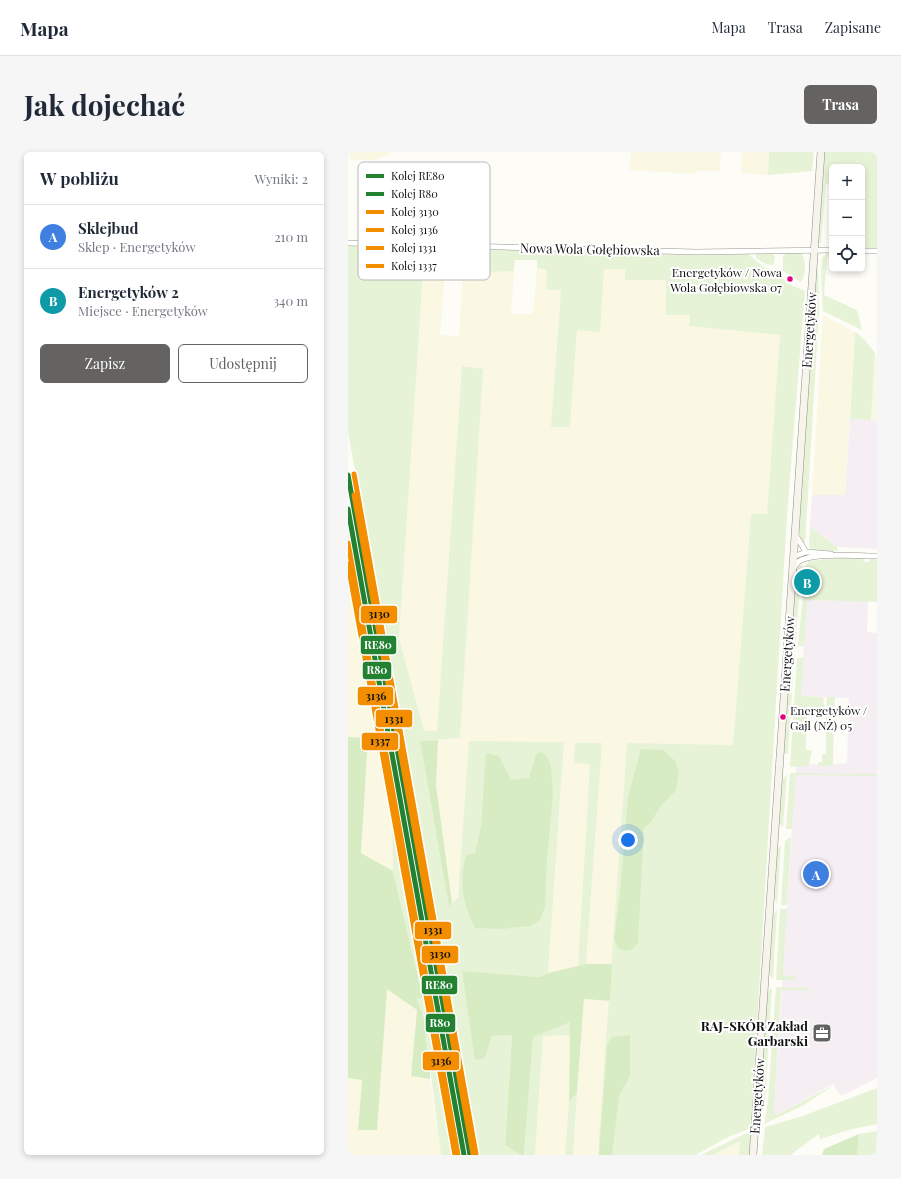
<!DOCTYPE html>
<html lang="pl">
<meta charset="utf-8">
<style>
:root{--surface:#fff;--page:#f6f6f7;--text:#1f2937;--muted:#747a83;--line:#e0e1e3;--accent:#646362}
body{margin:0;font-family:"Playfair Display",serif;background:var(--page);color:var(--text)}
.controls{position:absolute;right:12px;top:12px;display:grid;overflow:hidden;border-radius:6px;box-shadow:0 2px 6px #0003}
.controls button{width:36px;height:36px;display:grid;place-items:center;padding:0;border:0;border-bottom:1px solid var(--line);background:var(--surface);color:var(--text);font:20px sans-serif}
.you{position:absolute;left:280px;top:688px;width:14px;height:14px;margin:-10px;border:3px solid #fff;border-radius:50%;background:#1a73e8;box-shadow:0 0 0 6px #1a73e833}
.badge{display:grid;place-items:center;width:26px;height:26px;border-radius:50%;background:var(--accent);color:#fff;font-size:13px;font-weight:700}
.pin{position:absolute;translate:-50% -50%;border:2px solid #fff;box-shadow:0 1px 4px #0006}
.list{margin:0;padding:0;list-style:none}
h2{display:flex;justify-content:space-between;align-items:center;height:52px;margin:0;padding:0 16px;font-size:17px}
h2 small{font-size:13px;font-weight:400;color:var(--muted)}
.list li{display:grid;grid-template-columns:26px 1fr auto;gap:12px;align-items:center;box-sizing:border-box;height:64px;padding:0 16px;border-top:1px solid var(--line)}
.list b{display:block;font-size:15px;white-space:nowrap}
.list p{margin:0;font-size:13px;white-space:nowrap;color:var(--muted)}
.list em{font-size:13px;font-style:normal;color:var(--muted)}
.actions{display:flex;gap:8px;padding:12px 16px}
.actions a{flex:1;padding:9px 0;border:1px solid var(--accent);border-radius:6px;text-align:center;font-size:14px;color:var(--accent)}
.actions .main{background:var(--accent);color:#fff}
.icon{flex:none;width:22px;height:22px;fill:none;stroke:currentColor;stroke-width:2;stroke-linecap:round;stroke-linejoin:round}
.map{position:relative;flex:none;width:529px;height:1003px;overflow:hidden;border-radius:6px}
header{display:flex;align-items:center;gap:24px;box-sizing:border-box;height:56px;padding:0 20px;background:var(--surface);border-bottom:1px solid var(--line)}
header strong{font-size:19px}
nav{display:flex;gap:22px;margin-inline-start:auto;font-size:14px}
.intro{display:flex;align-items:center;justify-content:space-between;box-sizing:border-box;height:96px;padding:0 24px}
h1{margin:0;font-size:28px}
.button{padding:10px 18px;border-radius:6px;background:var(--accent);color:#fff;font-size:14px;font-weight:700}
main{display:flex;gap:24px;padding:0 24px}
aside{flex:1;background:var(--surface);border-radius:6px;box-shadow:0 2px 6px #0003}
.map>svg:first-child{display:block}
.industrial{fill:#f5eff3}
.farmland{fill:#faf8e3}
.green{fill:#e7f3d6}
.forest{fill:#d8ecc3}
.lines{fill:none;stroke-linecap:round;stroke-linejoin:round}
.street-casing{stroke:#979795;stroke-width:6}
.secondary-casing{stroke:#8e8d8b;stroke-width:8}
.street{stroke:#fffffe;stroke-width:5}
.secondary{stroke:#f6f4eb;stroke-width:7}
.rail-1-casing{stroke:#fff;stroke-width:8}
.rail-2-casing{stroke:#fff;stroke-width:8}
.rail-3-casing{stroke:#fff;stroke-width:8}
.rail-4-casing{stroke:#fff;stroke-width:8}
.rail-5-casing{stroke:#fff;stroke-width:8}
.rail-6-casing{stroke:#fff;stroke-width:8}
.rail-1{stroke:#238132;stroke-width:5}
.rail-2{stroke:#238132;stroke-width:5}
.rail-3{stroke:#f38e01;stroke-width:5}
.rail-4{stroke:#f38e01;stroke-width:5}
.rail-5{stroke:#f38e01;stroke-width:5}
.rail-6{stroke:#f38e01;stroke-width:5}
.bus-dot{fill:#e5007d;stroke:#fff;stroke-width:1.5}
.labels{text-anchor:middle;stroke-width:4;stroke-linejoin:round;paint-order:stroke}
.bus-label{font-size:12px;fill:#111;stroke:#fff;text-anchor:end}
.street-label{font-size:13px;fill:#111;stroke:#fff}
.poi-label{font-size:13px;font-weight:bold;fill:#111;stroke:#fff;text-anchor:end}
.key{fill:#fff;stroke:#b8b8b8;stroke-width:1}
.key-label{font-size:11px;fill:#111}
.line-badge{stroke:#fff;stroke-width:1.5}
.badge-label{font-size:11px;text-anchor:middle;font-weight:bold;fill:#fff}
.pale-badge-label{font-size:11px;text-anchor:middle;font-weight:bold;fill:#111}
</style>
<header>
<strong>Mapa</strong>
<nav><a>Mapa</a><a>Trasa</a><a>Zapisane</a></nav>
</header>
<div class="intro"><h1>Jak dojechać</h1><a class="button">Trasa</a></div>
<main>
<aside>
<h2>W pobliżu<small>Wyniki: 2</small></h2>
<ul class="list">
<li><span class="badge" style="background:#3f7fe0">A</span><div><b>Sklejbud</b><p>Sklep · Energetyków</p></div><em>210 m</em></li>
<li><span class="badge" style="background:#0f9aa8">B</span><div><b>Energetyków 2</b><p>Miejsce · Energetyków</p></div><em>340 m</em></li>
</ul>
<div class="actions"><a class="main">Zapisz</a><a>Udostępnij</a></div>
</aside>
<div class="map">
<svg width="529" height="1003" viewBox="0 0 529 1003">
<rect width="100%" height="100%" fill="#fdfcf7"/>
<path class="industrial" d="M 502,267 L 529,268 L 529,397 L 489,395 L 462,375 L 464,343 L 497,343 Z
M 458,448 L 520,449 L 519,480 L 529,481 L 529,926 L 493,944 L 485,932 L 428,963 L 426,960 L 448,614 L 461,614 L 463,612 L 469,612 L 470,614 L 499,611 L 501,546 L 453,544 Z"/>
<path class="farmland" d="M 2,0 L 41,0 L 41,2 L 27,8 L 2,8 Z
M 283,0 L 373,0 L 372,19 L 347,19 L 347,22 L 281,18 Z
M 394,0 L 421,0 L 420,23 L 393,21 Z
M 189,116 L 199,118 L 213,137 L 203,275 L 222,275 L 229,178 L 256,123 L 256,117 L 277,117 L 277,128 L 318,128 L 318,163 L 342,163 L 342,174 L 432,183 L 419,363 L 403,362 L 385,593 L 279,592 L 264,812 L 238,812 L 254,591 L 227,591 L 242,612 L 230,814 L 200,821 L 216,590 L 104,751 L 88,633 L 90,588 L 112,586 L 134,217 L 114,215 L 89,579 L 75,579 L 51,486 L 75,121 L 97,121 L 92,183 L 111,184 L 115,121 L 166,119 L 163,162 L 185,162 Z
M 475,163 L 507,180 L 497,343 L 464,343 Z
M 527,201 L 529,204 L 529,268 L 523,268 Z
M 0,407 L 36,584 L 44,673 L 45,719 L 13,701 L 20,586 L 0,585 Z
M 39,836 L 69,858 L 63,924 L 82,927 L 93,1003 L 0,1003 L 0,926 L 14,928 L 10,978 Z
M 236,847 L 262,849 L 250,1003 L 225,1003 Z
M 222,883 L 221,950 L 217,1003 L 187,1003 L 195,884 Z
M 392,989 L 391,1003 L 365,1003 Z"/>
<path class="green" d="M 421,0 L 466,0 L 464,19 L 420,23 Z
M 476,0 L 529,0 L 529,96 L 514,96 L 517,36 L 514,35 L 514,15 L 484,15 L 484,33 L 478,32 L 473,91 L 471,91 Z
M 0,94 L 340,103 L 400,102 L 419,118 L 438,129 L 438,131 L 457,139 L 439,364 L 403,976 L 380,985 L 348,1003 L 250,1003 L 279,591 L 385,593 L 403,362 L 419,362 L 432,183 L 341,174 L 342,163 L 318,163 L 318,128 L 277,128 L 277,117 L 256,117 L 252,180 L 229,178 L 222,275 L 203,275 L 213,138 L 198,137 L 199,118 L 189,116 L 189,108 L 167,108 L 166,119 L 115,121 L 116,107 L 98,106 L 97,121 L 75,121 L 51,486 L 76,579 L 89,579 L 114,214 L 135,217 L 112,586 L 72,589 L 101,754 L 110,745 L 121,589 L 216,590 L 200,821 L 192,825 L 114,819 L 137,906 L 144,884 L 164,883 L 157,993 L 173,1003 L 130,1003 L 0,280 Z
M 408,101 L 423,101 L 427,104 L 426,112 C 421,115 413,109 408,106 Z
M 438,101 L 453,101 C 458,109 459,120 453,130 L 435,119 L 435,105 Z
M 479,101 L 484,101 L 484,105 L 479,105 L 476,143 L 509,158 L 514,178 L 475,159 L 473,121 L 476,120 L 473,119 L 474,106 Z
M 468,115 L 470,116 L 471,159 L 457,392 L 452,386 L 451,378 Z
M 507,180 L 516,187 L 527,201 L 523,268 L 502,267 Z
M 0,366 L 67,732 L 113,1003 L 93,1003 L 76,866 L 69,847 L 75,846 L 45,719 L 44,673 L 36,584 L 0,407 Z
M 462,375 L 490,396 L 490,399 L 466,398 L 461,395 Z
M 493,406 L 514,406 L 517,410 L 520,410 L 523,407 L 529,407 L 529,450 L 459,448 L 456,494 L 450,494 L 458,414 L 460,409 Z
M 454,412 L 447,493 L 443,488 L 447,422 L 450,415 Z
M 446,506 L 440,601 L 436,602 L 442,509 Z
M 449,506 L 456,506 L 453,544 L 475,545 L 477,559 L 459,558 L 458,598 L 464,598 L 461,614 L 442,615 Z
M 479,545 L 487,545 L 486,559 L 478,559 Z
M 478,561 L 486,561 L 485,612 L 483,614 L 470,614 L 470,610 L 474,610 L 474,602 L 478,602 Z
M 227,591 L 254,591 L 238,812 L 230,814 L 242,612 L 226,611 Z
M 442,621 L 529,622 L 529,624 L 448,623 L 444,677 L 438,677 Z
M 439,622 L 435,675 L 431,671 L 434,629 Z
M 443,685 L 439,753 L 433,753 L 437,689 Z
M 433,692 L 429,752 L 427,748 L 429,699 Z
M 432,757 L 439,757 L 435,823 L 447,824 L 447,828 L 428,828 Z
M 429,758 L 425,827 L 421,822 L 425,763 Z
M 424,835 L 417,946 L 413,973 L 411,973 L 420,840 Z
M 428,835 L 459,836 L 461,838 L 461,845 L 458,838 L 433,838 L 426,960 L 428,963 L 486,933 L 456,953 L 416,972 L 420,949 Z
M 222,869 L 222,883 L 195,884 L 187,1003 L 176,1003 L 185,884 Z
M 529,936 L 529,972 L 504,977 L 472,987 L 471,982 L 442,1003 L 414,1003 L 417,975 L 452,965 Z
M 229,941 L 225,1003 L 217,1003 L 221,950 Z
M 403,979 L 402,1003 L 391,1003 L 392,989 L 365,1003 L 353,1003 Z
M 529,979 L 528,1003 L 509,1003 L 511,982 Z"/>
<path class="forest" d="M 0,585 L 20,586 L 13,701 L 45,719 L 75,846 L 69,847 L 76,866 L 82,920 L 82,927 L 63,924 L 69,858 L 39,837 L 29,978 L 10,978 L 14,928 L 0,926 Z
M 90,588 L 88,633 L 104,751 L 101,755 L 72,589 Z
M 293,597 L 315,598 L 327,609 L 331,620 L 328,638 L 312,655 L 303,670 L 296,676 L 290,791 C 283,800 279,800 270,796 L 266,787 L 272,741 L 280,645 Z
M 194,600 L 200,606 L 203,615 L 205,642 L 199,706 L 197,756 L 191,769 L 182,774 L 154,777 L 127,776 C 114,750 111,731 118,703 L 127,701 L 133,675 L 138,601 L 151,604 L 163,628 L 181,626 L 188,602 Z
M 238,812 L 264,812 L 262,849 L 236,847 L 229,941 L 221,950 L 222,870 L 185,885 L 176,1003 L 173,1003 L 157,993 L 164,883 L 144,884 L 137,906 L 127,908 L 114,819 L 192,825 L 200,821 Z
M 282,883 L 282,924 L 271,944 L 264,1003 L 251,1003 L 259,894 L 264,885 Z
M 511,982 L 509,1003 L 474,1003 L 476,997 Z"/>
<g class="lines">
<g class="street-casing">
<path id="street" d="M 0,91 L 349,100 L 484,98
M 514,99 L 529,99
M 447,382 L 458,400
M 445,405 L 458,400 L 483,402
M 445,418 C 446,415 448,412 450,410 C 463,400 512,404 529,404"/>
</g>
<g class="secondary-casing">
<path id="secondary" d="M 405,1003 L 473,0"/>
</g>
<use href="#street" class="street"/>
<use href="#secondary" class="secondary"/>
<g class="rail-1-casing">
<path id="rail-1" d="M 0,323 L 122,1003"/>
</g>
<g class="rail-2-casing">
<path id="rail-2" d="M 0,357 L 116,1003"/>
</g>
<g class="rail-3-casing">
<path id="rail-3" d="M 6,322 L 128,1002"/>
</g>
<g class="rail-4-casing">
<path id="rail-4" d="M 0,391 L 110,1003"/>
</g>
<g class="rail-5-casing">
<path id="rail-5" d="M 6,343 L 125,1002"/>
</g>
<g class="rail-6-casing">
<path id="rail-6" d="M 0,412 L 107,1003"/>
</g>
<use href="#rail-1" class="rail-1"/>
<use href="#rail-2" class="rail-2"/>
<use href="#rail-3" class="rail-3"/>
<use href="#rail-4" class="rail-4"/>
<use href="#rail-5" class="rail-5"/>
<use href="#rail-6" class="rail-6"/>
</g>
<defs>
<g id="office-square" transform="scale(1)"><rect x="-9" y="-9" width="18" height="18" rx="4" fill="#646362" stroke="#fff"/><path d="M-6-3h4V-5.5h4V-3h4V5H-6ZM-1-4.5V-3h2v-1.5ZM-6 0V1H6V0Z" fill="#fff"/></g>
</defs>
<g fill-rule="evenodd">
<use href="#office-square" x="474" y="881"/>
</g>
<g class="bus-dot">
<circle cx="442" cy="127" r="3.5"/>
<circle cx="435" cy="565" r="3.5"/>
</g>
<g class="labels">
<g class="bus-label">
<text x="434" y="125">Energetyków / Nowa<tspan x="434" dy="15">Wola Gołębiowska 07</tspan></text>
<text x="442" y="563" text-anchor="start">Energetyków /<tspan x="442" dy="15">Gajl (NŻ) 05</tspan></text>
</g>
<g class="street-label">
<text transform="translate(242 97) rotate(1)" y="5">Nowa Wola Gołębiowska</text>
<text transform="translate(461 178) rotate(-86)" y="5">Energetyków</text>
<text transform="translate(439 502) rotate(-86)" y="5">Energetyków</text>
<text transform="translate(409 944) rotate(-86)" y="5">Energetyków</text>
</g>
<g class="poi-label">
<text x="460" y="879">RAJ-SKÓR Zakład<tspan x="460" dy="15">Garbarski</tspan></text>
</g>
</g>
<rect x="10" y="10" width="132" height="118" rx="6" class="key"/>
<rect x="18" y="22" width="18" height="4" fill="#238132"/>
<rect x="18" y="40" width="18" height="4" fill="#238132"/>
<rect x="18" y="58" width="18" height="4" fill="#f38e01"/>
<rect x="18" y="76" width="18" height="4" fill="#f38e01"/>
<rect x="18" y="94" width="18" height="4" fill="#f38e01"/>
<rect x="18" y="112" width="18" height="4" fill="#f38e01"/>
<g class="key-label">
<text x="43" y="28">Kolej RE80</text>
<text x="43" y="46">Kolej R80</text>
<text x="43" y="64">Kolej 3130</text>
<text x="43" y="82">Kolej 3136</text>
<text x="43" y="100">Kolej 1331</text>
<text x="43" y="118">Kolej 1337</text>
</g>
<g class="line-badge">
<rect x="12" y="453" width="38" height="19" rx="4" fill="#f38e01"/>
<rect x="12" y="483" width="37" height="20" rx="4" fill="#238132"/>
<rect x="14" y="509" width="30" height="19" rx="4" fill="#238132"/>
<rect x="9" y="534" width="37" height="20" rx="4" fill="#f38e01"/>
<rect x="27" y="557" width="38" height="19" rx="4" fill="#f38e01"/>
<rect x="13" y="580" width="38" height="19" rx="4" fill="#f38e01"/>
<rect x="66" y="769" width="38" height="19" rx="4" fill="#f38e01"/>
<rect x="73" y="793" width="38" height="19" rx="4" fill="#f38e01"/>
<rect x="73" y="823" width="37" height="20" rx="4" fill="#238132"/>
<rect x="77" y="861" width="31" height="20" rx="4" fill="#238132"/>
<rect x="74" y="899" width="38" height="20" rx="4" fill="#f38e01"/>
</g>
<g class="badge-label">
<text x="30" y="497">RE80</text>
<text x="29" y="522">R80</text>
<text x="91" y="837">RE80</text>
<text x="92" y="875">R80</text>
</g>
<g class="pale-badge-label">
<text x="31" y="466">3130</text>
<text x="28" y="548">3136</text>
<text x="46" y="571">1331</text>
<text x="32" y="593">1337</text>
<text x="85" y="782">1331</text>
<text x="92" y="806">3130</text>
<text x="93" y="913">3136</text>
</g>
</svg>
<div class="controls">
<button>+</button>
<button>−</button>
<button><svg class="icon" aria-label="locate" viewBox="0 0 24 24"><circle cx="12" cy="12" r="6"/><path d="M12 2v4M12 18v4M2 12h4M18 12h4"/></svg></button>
</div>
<div class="you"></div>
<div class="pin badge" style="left:468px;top:722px;background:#3f7fe0">A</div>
<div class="pin badge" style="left:459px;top:430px;background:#0f9aa8">B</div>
</div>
</main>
